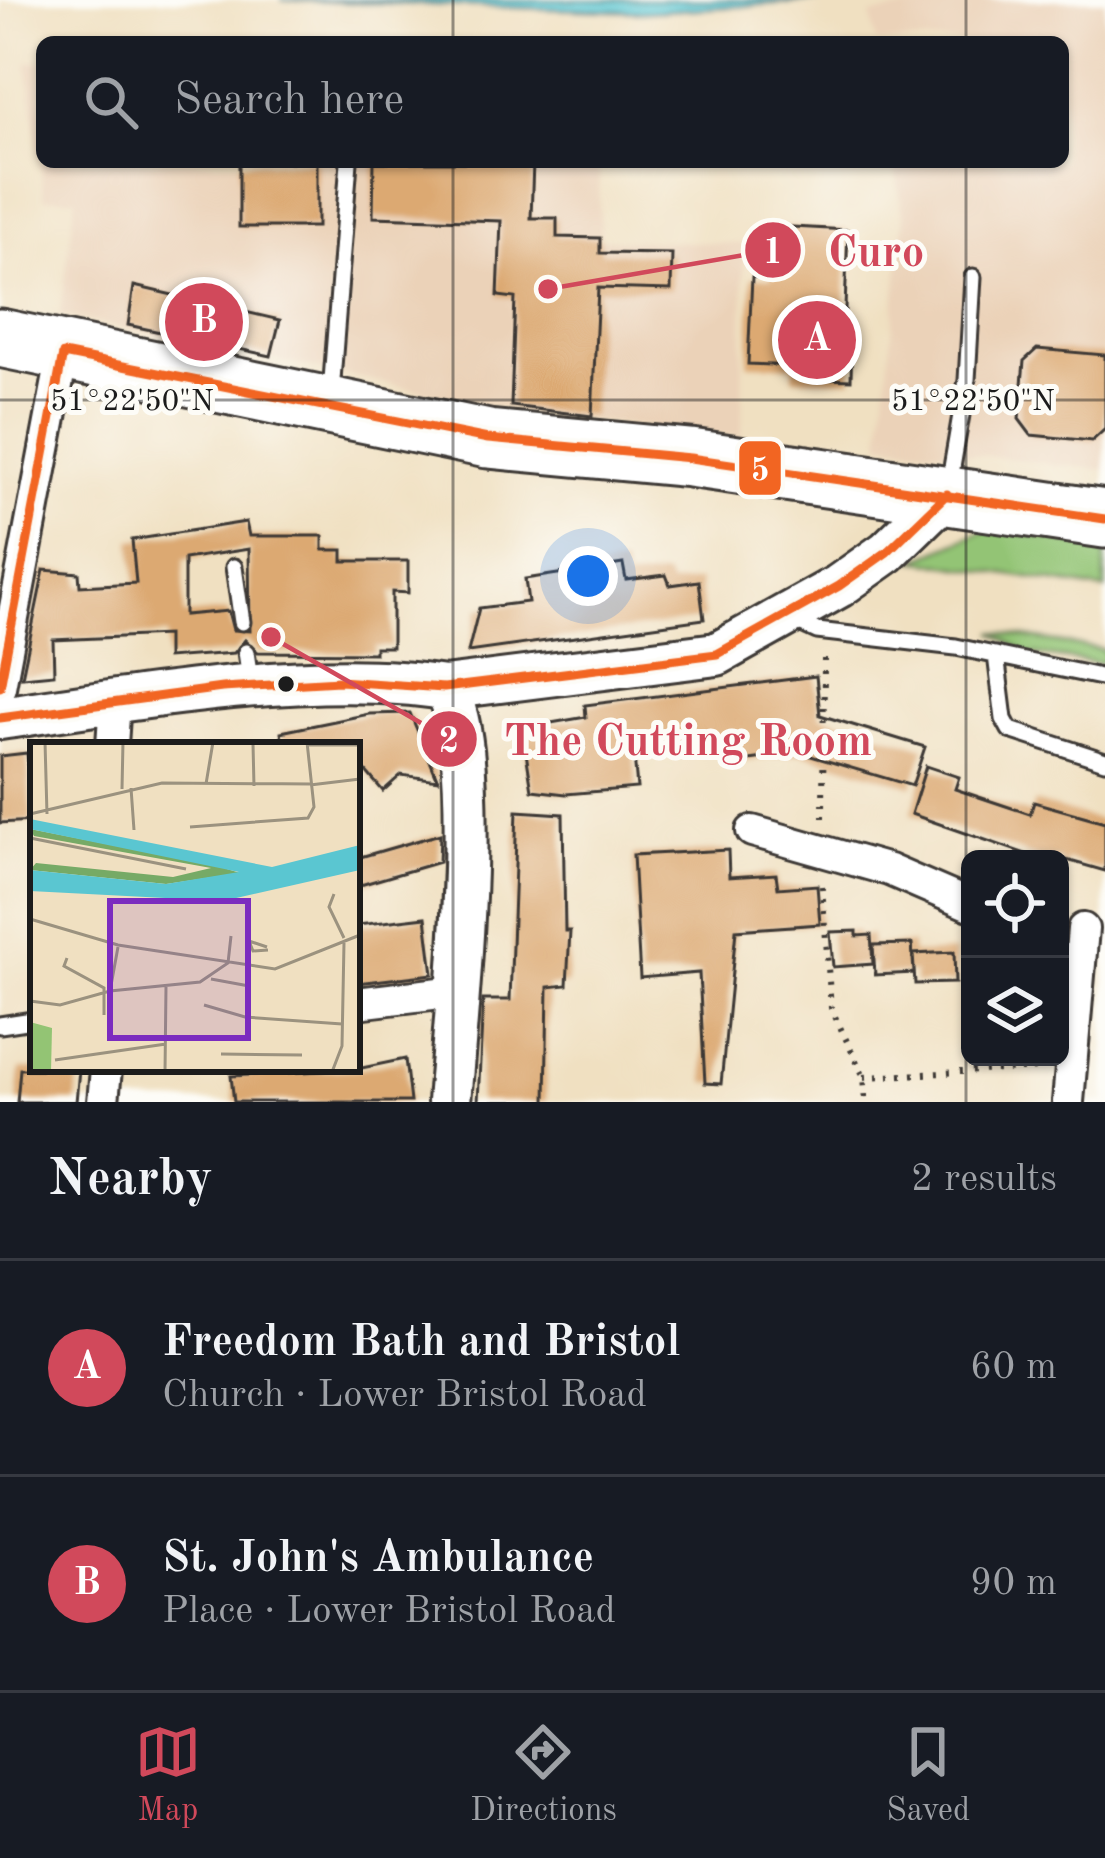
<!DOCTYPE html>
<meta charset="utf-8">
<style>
:root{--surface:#171b24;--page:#20242c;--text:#f1f3f6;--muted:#9ea1a6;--line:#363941;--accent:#d1495b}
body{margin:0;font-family:"Old Standard TT",serif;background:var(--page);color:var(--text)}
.controls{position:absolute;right:36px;bottom:36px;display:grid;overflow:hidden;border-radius:18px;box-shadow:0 3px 9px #0004}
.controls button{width:108px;height:108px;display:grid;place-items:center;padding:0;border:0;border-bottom:3px solid var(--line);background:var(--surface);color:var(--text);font:60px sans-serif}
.you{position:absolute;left:588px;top:576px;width:42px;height:42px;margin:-30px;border:9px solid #fff;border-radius:50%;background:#1a73e8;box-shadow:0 0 0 18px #1a73e833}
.badge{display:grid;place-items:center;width:78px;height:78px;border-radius:50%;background:var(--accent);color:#fff;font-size:39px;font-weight:700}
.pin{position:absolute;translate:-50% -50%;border:6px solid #fff;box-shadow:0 3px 12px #0006}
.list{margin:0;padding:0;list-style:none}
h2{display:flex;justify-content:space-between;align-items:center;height:156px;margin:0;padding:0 48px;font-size:51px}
h2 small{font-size:39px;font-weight:400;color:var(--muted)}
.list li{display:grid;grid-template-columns:78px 1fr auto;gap:36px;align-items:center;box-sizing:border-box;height:216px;padding:0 48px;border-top:3px solid var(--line)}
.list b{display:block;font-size:45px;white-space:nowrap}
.list p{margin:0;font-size:39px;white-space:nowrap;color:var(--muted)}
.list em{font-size:39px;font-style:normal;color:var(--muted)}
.icon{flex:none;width:66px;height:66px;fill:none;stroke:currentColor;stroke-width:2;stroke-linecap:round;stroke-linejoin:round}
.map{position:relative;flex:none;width:1105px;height:1102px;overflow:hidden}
.search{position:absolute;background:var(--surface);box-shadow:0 3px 9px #0004;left:36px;right:36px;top:36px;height:132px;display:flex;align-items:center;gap:30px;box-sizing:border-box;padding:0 42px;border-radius:18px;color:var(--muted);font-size:45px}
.sheet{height:588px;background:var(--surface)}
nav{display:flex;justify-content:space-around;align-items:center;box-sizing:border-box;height:168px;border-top:3px solid var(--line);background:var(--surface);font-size:33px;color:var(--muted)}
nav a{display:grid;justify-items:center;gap:6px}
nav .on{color:var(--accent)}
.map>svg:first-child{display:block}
.built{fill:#ebd2b8}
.green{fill:#93c474;stroke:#587048;stroke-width:3}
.water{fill:#5ac6d1;stroke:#3b7176;stroke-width:3}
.building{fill:#dca972;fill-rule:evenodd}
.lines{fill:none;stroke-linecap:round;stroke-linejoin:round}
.lane-casing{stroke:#3c3935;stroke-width:21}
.street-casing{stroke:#3c3935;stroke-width:36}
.secondary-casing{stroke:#3c3935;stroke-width:48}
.highway-casing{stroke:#3c3935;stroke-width:63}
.path{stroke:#3c3935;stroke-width:6;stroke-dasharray:3 9;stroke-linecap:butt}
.lane{stroke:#fff;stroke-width:15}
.street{stroke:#fff;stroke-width:30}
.secondary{stroke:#fff;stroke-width:42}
.highway{stroke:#fff;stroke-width:57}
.bus-1-casing{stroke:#fdfcf7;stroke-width:18}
.bus-1{stroke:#f26522;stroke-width:9}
.ticks{fill:none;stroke:#1c1c1c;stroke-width:3;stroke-opacity:0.45}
.bus-dot{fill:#1c1c1c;stroke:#fdfcf7;stroke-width:4.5}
.inset-road{fill:none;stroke:#9b927f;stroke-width:3}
.view{fill:#7b2cbf;fill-opacity:0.15;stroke:#7b2cbf;stroke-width:6}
.inset-edge{fill:none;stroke:#1c1c1c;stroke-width:6}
.ticks-label{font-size:30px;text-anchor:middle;fill:#1c1c1c;stroke:#fdfcf7;stroke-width:10;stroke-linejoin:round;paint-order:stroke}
.leader{fill:none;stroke:#d1495b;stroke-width:4.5}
.callout-dot{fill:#d1495b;stroke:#fdfcf7;stroke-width:4.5}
.mark-label{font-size:36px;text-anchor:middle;font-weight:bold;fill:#fff}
.callout-label{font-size:45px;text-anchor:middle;font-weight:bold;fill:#d1495b;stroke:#fdfcf7;stroke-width:10;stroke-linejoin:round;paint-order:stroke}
.line-badge{stroke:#fdfcf7;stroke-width:4.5}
.badge-label{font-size:33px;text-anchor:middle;font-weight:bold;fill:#fff}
</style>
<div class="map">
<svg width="1105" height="1102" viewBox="0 0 1105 1102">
<rect width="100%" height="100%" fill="#fdfcf7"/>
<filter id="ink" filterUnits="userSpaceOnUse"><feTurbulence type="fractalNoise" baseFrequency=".00833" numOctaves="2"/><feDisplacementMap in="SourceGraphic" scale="24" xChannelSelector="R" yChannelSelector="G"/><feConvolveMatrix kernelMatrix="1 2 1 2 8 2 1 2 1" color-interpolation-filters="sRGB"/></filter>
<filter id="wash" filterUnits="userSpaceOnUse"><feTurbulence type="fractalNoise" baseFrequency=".004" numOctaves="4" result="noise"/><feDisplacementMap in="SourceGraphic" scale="48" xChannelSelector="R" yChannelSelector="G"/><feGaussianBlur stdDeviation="2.7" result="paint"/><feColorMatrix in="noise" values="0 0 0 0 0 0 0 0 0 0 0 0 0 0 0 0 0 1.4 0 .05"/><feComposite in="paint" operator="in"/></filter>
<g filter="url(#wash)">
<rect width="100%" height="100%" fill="#f0e0c1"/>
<path class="built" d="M 969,0 L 1105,0 L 1105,470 L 880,443 L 904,220 L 894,162 L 1063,162 L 1063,42 L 876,42 L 871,15 Z
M 42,61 L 42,162 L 599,162 L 600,239 L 744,244 L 742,437 L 536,415 L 60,315 L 76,198 L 44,198 L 27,62 Z"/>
<path class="green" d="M 989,528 L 1105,548 L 1105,590 L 915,560 Z
M 993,632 L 1105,650 L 1105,664 L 1028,654 Z"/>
<path class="water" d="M 281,0 L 835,0 L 646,12 Z"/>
<g id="blocks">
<path class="building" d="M 239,162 L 317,162 L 317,227 L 239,227 Z
M 374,162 L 533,162 L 531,218 L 557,218 L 557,237 L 600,238 L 600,253 L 672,254 L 671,290 L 598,288 L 592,416 L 511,406 L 515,298 L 498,296 L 501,221 L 373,217 Z
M 773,226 L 848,230 L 844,334 L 852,334 L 851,380 L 793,378 L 793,366 L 748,364 L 752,277 L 771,278 Z
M 134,286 L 280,320 L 271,356 L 128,325 Z
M 1037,349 L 1105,355 L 1105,429 L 1092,441 L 1031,435 L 1019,419 L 1024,361 Z
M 246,522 L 249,536 L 323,536 L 323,550 L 343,550 L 343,561 L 408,561 L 408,593 L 392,592 L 392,647 L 375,647 L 375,653 L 258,652 L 245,640 L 234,653 L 167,658 L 167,635 L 53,640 L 54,674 L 22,677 L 44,570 L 79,573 L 80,586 L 136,583 L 132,540 ZM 249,549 L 250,631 L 233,630 L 228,611 L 184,615 L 184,559 Z
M 623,564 L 626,580 L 666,575 L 670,585 L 699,581 L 704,619 L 468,652 L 479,608 L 528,602 L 525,579 Z
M 816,676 L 820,715 L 925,747 L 912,786 L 801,753 L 735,762 L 733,747 L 634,756 L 637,788 L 566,794 L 532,790 L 522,728 L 586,717 L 585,705 Z
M 410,713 L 438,780 L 401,775 L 383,791 L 357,761 L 357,745 L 283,745 L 281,732 L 369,714 Z
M 27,753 L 32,821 L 0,823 L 0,756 Z
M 926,766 L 959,777 L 955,789 L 1030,814 L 1034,802 L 1105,822 L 1105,871 L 1067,860 L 1065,867 L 1060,859 L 1040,859 L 911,814 Z
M 517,811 L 563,814 L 565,931 L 570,931 L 567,985 L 548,987 L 546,1102 L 478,1102 L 483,1000 L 510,1000 Z
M 440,834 L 439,862 L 357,886 L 357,858 Z
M 728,850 L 729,877 L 776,874 L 778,888 L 817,885 L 820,924 L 736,930 L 721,1084 L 705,1083 L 699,973 L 640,978 L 633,855 Z
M 426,917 L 433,974 L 357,983 L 357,925 Z
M 857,931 L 857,936 L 871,935 L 873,964 L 833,967 L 830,932 Z
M 912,944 L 914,973 L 875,975 L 873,945 Z
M 954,952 L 955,983 L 915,984 L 913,954 Z
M 405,1059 L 410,1102 L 234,1102 L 231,1076 L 357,1069 Z
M 20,1069 L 79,1069 L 76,1102 L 17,1102 Z"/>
</g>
</g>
<g filter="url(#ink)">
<use href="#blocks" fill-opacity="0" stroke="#3c3935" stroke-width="3"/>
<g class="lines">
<g class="lane-casing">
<path id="lane" d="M 331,393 L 349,162
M 949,485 L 967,380 L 973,277
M 234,567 L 242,622
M 791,619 L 817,631 L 956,647 L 1105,678
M 246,652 L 251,685
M 996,655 L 1004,719 L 1010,730 L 1105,761
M 0,1025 L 33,1020"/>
</g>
<g class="street-casing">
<path id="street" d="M 0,687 L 63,354
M 112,745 L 115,701
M 752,831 L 889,870 L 970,905
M 357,1003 L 457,991
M 103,1102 L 106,1069
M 1068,1102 L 1083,929"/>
</g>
<g class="secondary-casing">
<path id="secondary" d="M 444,688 C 486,739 455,1026 449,1102
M 0,718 C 129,699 316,667 444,688 L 717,654 L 839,586 L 887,552 L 947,494"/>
</g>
<g class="highway-casing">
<path id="highway" d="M 0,338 L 488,439 L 690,458 L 1105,519"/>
</g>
<path class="path" d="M 823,818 L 824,658
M 822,886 L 831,1008 L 864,1077 L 866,1102
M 864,1077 L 1040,1068"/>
<use href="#lane" class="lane"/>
<use href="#street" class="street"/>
<use href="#secondary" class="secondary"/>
<use href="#highway" class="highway"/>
<g class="bus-1-casing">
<path id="bus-1" d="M 0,687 L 63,354 L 488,439 L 690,458 L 1105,519
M 0,718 L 222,688 L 339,681 L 444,688 L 717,654 L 839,586 L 887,552 L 947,494"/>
</g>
<use href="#bus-1" class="bus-1"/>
</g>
</g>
<path class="ticks" d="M 453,0 L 453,42M 966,0 L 966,42M 453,162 L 453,1102M 966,162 L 966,1102M 0,400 L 1105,400"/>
<circle class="bus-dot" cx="286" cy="684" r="10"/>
<g transform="translate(30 742)">
<rect width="330" height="330" fill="#f0e0c1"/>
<path d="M 0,280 L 22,286 L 21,330 L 0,330 Z" fill="#93c474"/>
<path d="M 0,87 L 184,123 L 210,131 L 136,142 L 0,128 L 6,121 L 143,135 L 181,126 L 4,94 Z" fill="#76aa66"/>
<path d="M 0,77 L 242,125 L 330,103 L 330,128 L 193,159 L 0,149 L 0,128 L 136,142 L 209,130 L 0,87 Z" fill="#5ac6d1"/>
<path class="inset-road" d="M 15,0 L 17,72M 223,2 L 224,44M 277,3 L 329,3M 176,42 L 183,0M 280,43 L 330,37M 101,46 L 104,88M 92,47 L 93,0M 0,72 L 132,41 L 280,42M 160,85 L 278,76 L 284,65 L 277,0M 0,96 L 156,127M 304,152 L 299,165 L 314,196M 0,177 L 88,203 L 245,227 L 330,193M 237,205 L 219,199 L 223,209 L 238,208M 37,216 L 34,224 L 74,246 L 74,273M 181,237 L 219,244M 80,249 L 88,205M 0,259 L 30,263 L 80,249 L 170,240 L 198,221 L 201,194M 174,263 L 215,275 L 312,282M 191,312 L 272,313M 25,318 L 136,302M 135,330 L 136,245M 302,330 L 312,304 L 314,201"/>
<path class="view" d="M 80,159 L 218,159 L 218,296 L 80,296 Z"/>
<rect width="330" height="330" class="inset-edge"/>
</g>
<g class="ticks-label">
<text x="132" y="410">51°22'50"N</text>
<text x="973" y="410">51°22'50"N</text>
</g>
<path class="leader" d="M548 289L773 250M271 637L449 739"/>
<g class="callout-dot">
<circle cx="548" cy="289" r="12"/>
<circle cx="271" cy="637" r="12"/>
<circle cx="773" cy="250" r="30"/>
<circle cx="449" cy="739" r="30"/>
</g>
<g class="mark-label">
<text x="773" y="263">1</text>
<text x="449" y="752">2</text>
</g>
<g class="callout-label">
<text x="876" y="266">Curo</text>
<text x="688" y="755">The Cutting Room</text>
</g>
<rect class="line-badge" x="737" y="439" width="46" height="58" rx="12" fill="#f26522"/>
<g class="badge-label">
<text x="760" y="480">5</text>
</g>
</svg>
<div class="controls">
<button><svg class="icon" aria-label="locate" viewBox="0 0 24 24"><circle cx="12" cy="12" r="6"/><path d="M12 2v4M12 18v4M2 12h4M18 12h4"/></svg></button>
<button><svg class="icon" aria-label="layers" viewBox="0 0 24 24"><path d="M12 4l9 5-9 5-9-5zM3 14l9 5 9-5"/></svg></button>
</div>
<div class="you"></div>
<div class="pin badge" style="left:817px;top:340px">A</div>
<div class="pin badge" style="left:204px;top:322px">B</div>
<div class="search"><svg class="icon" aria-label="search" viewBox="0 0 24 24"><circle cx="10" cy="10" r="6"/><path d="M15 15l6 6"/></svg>Search here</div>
</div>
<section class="sheet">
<h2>Nearby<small>2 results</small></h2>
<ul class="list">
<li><span class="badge">A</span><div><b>Freedom Bath and Bristol</b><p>Church · Lower Bristol Road</p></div><em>60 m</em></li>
<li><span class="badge">B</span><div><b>St. John's Ambulance</b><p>Place · Lower Bristol Road</p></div><em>90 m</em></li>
</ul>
</section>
<nav>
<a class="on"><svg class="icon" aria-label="map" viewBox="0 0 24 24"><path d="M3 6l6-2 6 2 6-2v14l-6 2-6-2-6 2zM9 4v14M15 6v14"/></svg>Map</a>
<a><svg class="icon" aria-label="directions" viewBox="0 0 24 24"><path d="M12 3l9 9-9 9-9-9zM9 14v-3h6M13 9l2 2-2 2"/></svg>Directions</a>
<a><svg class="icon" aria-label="saved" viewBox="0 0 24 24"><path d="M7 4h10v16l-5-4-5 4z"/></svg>Saved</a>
</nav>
